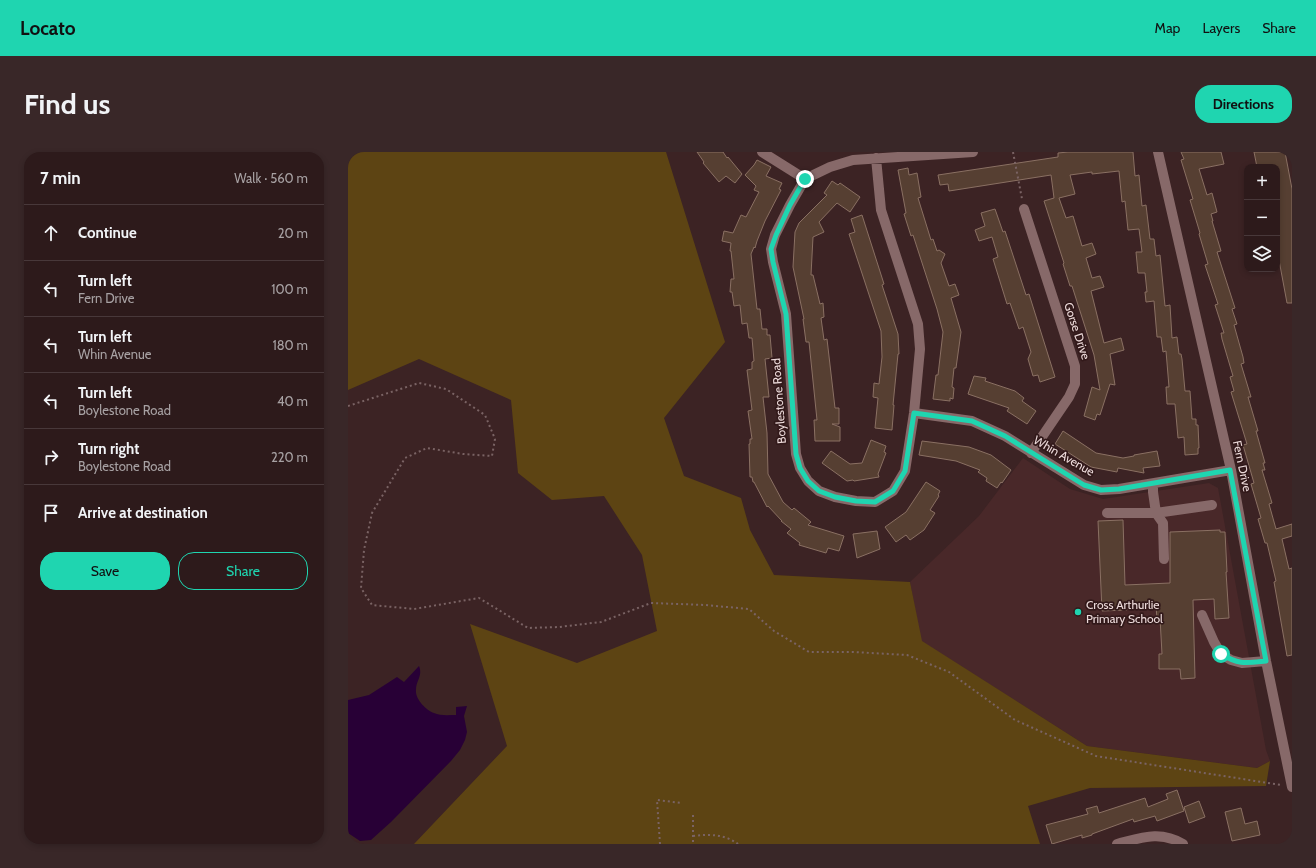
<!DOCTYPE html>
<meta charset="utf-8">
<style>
:root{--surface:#2d1a1b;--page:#392728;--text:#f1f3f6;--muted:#a7a1a3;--line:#48383a;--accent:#1fd5b0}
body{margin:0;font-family:Cabin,sans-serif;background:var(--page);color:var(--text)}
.controls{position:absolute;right:12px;top:12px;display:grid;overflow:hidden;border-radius:8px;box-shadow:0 2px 6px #0003}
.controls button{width:36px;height:36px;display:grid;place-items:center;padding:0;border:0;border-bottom:1px solid var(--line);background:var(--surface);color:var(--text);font:20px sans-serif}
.stop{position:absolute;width:12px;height:12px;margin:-9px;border:3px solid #1fd5b0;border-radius:50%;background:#fff}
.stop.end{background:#1fd5b0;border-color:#fff;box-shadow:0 1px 4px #0008}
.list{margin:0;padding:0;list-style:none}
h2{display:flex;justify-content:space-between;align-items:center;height:52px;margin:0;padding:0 16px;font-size:17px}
h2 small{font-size:13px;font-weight:400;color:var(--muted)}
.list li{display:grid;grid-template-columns:26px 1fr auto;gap:12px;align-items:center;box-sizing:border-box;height:56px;padding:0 16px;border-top:1px solid var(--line)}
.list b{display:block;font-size:15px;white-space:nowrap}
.list p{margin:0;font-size:13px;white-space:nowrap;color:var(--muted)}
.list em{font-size:13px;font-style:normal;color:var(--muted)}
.actions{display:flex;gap:8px;padding:12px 16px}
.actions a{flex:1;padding:9px 0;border:1px solid var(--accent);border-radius:16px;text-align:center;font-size:14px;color:var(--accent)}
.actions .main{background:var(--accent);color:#111}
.icon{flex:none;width:22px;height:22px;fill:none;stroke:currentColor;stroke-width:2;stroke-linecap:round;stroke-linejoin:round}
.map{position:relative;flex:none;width:944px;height:692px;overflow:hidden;border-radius:16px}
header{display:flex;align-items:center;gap:24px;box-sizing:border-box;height:56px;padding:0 20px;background:var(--accent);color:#111}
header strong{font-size:19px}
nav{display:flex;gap:22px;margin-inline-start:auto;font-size:14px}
.intro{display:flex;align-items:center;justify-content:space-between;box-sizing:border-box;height:96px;padding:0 24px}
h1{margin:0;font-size:28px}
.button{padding:10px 18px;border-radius:16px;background:var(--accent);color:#111;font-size:14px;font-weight:700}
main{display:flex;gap:24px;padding:0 24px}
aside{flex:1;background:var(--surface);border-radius:16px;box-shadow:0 2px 6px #0003}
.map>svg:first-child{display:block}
.built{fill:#492829}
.green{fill:#5d4413}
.water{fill:#280036}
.building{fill:#563f32;stroke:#8a7063}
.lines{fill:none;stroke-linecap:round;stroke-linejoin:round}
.path{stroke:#7a6364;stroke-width:2;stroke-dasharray:2 3;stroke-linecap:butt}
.minor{stroke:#876969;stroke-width:10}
.route{stroke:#1fd5b0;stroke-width:5}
.poi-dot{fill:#1fd5b0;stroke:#32191a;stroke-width:1.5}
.labels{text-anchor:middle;stroke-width:3.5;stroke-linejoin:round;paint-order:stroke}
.street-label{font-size:12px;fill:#eddbdb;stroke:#32191a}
.poi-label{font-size:12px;fill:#eddbdb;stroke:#32191a;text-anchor:start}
</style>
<header>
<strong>Locato</strong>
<nav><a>Map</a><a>Layers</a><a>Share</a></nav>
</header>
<div class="intro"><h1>Find us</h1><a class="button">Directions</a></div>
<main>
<aside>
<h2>7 min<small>Walk · 560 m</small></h2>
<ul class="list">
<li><svg class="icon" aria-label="ahead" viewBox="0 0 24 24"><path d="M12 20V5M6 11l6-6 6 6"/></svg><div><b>Continue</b></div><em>20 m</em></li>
<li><svg class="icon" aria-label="left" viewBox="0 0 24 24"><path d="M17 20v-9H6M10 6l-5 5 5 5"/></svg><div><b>Turn left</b><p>Fern Drive</p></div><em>100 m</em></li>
<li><svg class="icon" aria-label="left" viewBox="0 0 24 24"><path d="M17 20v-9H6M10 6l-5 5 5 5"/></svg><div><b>Turn left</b><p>Whin Avenue</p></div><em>180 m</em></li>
<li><svg class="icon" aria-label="left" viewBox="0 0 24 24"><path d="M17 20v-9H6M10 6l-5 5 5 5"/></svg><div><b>Turn left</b><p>Boylestone Road</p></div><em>40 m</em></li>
<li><svg class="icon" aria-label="right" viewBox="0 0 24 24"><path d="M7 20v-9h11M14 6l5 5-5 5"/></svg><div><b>Turn right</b><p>Boylestone Road</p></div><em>220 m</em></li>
<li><svg class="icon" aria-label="arrive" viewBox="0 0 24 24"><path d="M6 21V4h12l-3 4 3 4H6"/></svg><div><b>Arrive at destination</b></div></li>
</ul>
<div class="actions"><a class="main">Save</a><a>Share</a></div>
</aside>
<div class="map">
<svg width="944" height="692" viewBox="0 0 944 692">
<rect width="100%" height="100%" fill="#3c2324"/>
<path class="built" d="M 675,306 L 722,337 L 755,347 L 861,331 L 870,336 L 918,598 L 922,609 L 909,616 L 739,594 L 573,489 L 562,430 L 631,364 Z"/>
<path class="green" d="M 0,0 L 318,0 L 377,190 L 316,266 L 336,324 L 393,346 L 402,378 L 426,423 L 562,430 L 574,489 L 739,594 L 909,616 L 922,609 L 918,634 L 742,636 L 680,654 L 692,692 L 66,692 L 159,594 L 122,472 L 229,511 L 309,479 L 294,403 L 256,344 L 204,348 L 170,321 L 163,248 L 71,207 L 0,238 Z"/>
<path class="water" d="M 71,514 C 75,524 68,528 68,538 C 67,547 78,558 86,561 C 92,564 101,563 108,563 L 108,555 L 119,554 L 116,564 L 119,580 L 117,588 L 112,598 L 103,609 L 43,670 L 23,688 L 12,689 L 0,681 L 0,548 L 21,543 L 49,525 L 56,530 Z"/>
<path class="building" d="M 349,0 L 375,0 L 379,6 L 380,5 L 394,22 L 387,31 L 378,24 L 371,30 L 355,11 L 356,10 Z
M 720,0 L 785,0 L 787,24 L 791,23 L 794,54 L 798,53 L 802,87 L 806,87 L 808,104 L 812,103 L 817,154 L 822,153 L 824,186 L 829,185 L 831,202 L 833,202 L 834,207 L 837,239 L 842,239 L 844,267 L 848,267 L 848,273 L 850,273 L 851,296 L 850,296 L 850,302 L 837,303 L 836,285 L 830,286 L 827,252 L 819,252 L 818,235 L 821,235 L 818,199 L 815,200 L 813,185 L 809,185 L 806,149 L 798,150 L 797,140 L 799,140 L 797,121 L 790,121 L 788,100 L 794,100 L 791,77 L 780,78 L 777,49 L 774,50 L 771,19 L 744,22 L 744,20 L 722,23 L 727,42 L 711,46 L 718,66 L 725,64 L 734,94 L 744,91 L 748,102 L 738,106 L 744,126 L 752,124 L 756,135 L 743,139 L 756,191 L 773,186 L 776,198 L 762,202 L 767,233 L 762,232 L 752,263 L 749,262 L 747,268 L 736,264 L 744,235 L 752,238 L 746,203 L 724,134 L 722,134 L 715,112 L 716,111 L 696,49 L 706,46 L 703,23 L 601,39 L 600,32 L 592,33 L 590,23 L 710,5 L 710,1 Z
M 833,0 L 873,0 L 876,12 L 851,17 L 859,43 L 864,41 L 869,60 L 863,62 L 865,69 L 864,69 L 873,99 L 869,100 L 887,156 L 884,157 L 889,172 L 886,173 L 895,205 L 896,211 L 893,212 L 903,245 L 900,245 L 910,279 L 908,279 L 917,311 L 915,311 L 917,318 L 914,318 L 924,351 L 921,352 L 928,377 L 944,372 L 944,384 L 934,387 L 941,417 L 944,416 L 944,503 L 939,504 L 926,430 L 928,429 L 919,391 L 917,391 L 910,367 L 913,366 L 903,332 L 906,331 L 895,293 L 899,292 L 883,240 L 886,239 L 882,225 L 885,224 L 874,187 L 873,181 L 876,181 L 867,153 L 870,152 L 857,113 L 860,112 L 851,82 L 852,81 L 842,48 L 845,47 L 833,8 L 836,7 Z
M 906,0 L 937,0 L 944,37 L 944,151 L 939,151 L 931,108 L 929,109 L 929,15 L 909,15 Z
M 409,8 L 423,15 L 418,24 L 434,31 L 431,37 L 433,38 L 417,69 L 409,89 L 407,96 L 406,95 L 403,102 L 409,157 L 412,157 L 414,177 L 419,177 L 419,183 L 422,183 L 424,206 L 417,207 L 421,245 L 415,245 L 419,281 L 420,322 L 435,350 L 444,358 L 446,356 L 463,370 L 460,373 L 496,384 L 491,399 L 480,396 L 478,401 L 451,393 L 452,391 L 439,381 L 443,377 L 433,369 L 434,369 L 420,354 L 419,355 L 406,330 L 405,330 L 404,325 L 402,325 L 401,292 L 402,292 L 402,287 L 404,287 L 400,259 L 404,258 L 399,218 L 404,217 L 404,210 L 406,209 L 404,186 L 401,186 L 399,171 L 394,172 L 392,153 L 386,154 L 384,140 L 382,140 L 383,127 L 386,127 L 383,99 L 382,99 L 383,91 L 374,89 L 376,79 L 385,81 L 393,63 L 398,65 L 411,40 L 406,38 L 408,34 L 397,23 L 406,13 Z
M 560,16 L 561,23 L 569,21 L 573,45 L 570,46 L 583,88 L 585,87 L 589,99 L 591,98 L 597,102 L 593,111 L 601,134 L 607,132 L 611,143 L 603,146 L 613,180 L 608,216 L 606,216 L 604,235 L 606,236 L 605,247 L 602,246 L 602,249 L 585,247 L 588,223 L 590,223 L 595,180 L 589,157 L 565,83 L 563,84 L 556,62 L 558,61 L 550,18 Z
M 484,29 L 490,33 L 492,31 L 512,45 L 502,60 L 489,51 L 471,70 L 476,80 L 465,85 L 463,123 L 465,123 L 472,152 L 475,151 L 476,165 L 473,166 L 476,188 L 479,187 L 487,256 L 491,256 L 491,272 L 484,272 L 492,275 L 492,289 L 467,289 L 466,268 L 469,268 L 461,190 L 458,190 L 455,167 L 456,167 L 445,115 L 447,80 L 451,71 L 479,43 L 476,41 Z
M 647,57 L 655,80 L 657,79 L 678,143 L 681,142 L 707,225 L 692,230 L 690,223 L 685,224 L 680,207 L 683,200 L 675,175 L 671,177 L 662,151 L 659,152 L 645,107 L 650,105 L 644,85 L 631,89 L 627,78 L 637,74 L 633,61 Z
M 514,63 L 536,132 L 534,133 L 550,182 L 551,202 L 550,202 L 545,253 L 546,253 L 544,278 L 527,276 L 530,246 L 525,245 L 526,231 L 531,232 L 534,205 L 533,179 L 501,82 L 507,80 L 503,67 Z
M 626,224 L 638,226 L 637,229 L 667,239 L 676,246 L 674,249 L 688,259 L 679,272 L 659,259 L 661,256 L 620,242 Z
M 715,279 L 748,301 L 775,306 L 786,304 L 786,303 L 809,299 L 812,314 L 795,316 L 796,321 L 770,316 L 769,320 L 743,315 L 707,292 Z
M 523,288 L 538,294 L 536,300 L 538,301 L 530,322 L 531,325 L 506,329 L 505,328 L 499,329 L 474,311 L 483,299 L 502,312 L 514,311 Z
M 574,289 L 621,295 L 643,303 L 663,318 L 654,331 L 653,330 L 649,336 L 638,329 L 639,326 L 630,320 L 632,318 L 608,309 L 571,303 Z
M 578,330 L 592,339 L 590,343 L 591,344 L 582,358 L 587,361 L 576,378 L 562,388 L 558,383 L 548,390 L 537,375 L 558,360 Z
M 775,368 L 777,433 L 822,431 L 822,380 L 872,378 L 872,380 L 877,380 L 879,420 L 878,420 L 881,466 L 867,467 L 866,447 L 845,448 L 847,526 L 833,527 L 832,517 L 811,517 L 811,502 L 814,502 L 812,466 L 809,466 L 808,455 L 779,456 L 779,458 L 754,459 L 750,369 Z
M 529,379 L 532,397 L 509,406 L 505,382 Z
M 829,638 L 836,659 L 809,669 L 807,664 L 786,670 L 785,667 L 744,682 L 744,683 L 734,686 L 734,683 L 704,692 L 698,673 L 740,662 L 738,657 L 749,654 L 751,661 L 797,646 L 800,655 L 820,647 L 818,642 Z
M 851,649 L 857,665 L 841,671 L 836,655 Z
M 893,656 L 897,672 L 909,669 L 912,683 L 884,689 L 877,660 Z"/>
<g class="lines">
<path class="path" d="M 665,0 L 674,47
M 0,254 L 71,231 L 98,237 L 137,263 L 147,287 L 144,304 L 115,302 L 79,296 L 57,306 L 24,361 L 16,398 L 13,436 L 24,453 L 66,457 L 131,446 L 180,476 L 211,475 L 253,470 L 303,451 L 357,453 L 401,457 L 426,479 L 461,500 L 505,500 L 559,503 L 601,520 L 667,568 L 748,604 L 933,633
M 345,663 L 345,692
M 345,684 C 362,682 376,682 390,692
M 312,692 L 309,648 L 333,651"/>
<path class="minor" d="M 414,0 L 457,27
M 810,0 L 883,318 L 918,509 L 944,635
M 528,6 L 533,58 L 570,172 L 572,197 L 566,261 L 557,319 L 545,339 L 527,350 L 508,349 L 487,345 L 471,339 L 460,329 L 452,316 L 448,302 L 438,162 L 425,110 L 423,97 L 427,83 L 442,53 L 457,27 L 482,15 L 505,8 L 625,0
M 676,57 L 727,214 L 727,232 L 721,245 L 683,301
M 566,261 L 624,269 L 657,284 L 736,333 L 753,338 L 771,337 L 883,318
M 805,332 L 805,340 L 808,361 L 815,371 L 816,407
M 759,361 L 808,361 L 864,353
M 854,463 L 866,490 L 873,502 L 883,508 L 894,511 L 918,509
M 769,692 C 793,686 812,678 835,692"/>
</g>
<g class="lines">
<path class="route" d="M 457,27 L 442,53 L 428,83 L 423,97 L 425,110 L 438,162 L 448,302 L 452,316 L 460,329 L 471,339 L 487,345 L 508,349 L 527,350 L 545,339 L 557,319 L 566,261 L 624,269 L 657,284 L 736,333 L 753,338 L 771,337 L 882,318 L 918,509 C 898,511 891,513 873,502"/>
</g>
<circle class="poi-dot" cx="730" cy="460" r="4"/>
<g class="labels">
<g class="street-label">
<text transform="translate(729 179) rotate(72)" y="4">Gorse Drive</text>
<text transform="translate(431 249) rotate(-94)" y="4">Boylestone Road</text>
<text transform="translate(716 304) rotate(30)" y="4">Whin Avenue</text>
<text transform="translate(894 314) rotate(78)" y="4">Fern Drive</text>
</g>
<g class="poi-label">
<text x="738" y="457">Cross Arthurlie<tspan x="738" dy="14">Primary School</tspan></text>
</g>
</g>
</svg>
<div class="controls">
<button>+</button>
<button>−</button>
<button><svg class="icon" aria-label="layers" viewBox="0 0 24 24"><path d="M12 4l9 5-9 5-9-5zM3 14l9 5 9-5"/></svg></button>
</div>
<div class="stop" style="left:873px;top:502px"></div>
<div class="stop end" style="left:457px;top:27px"></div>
</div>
</main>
